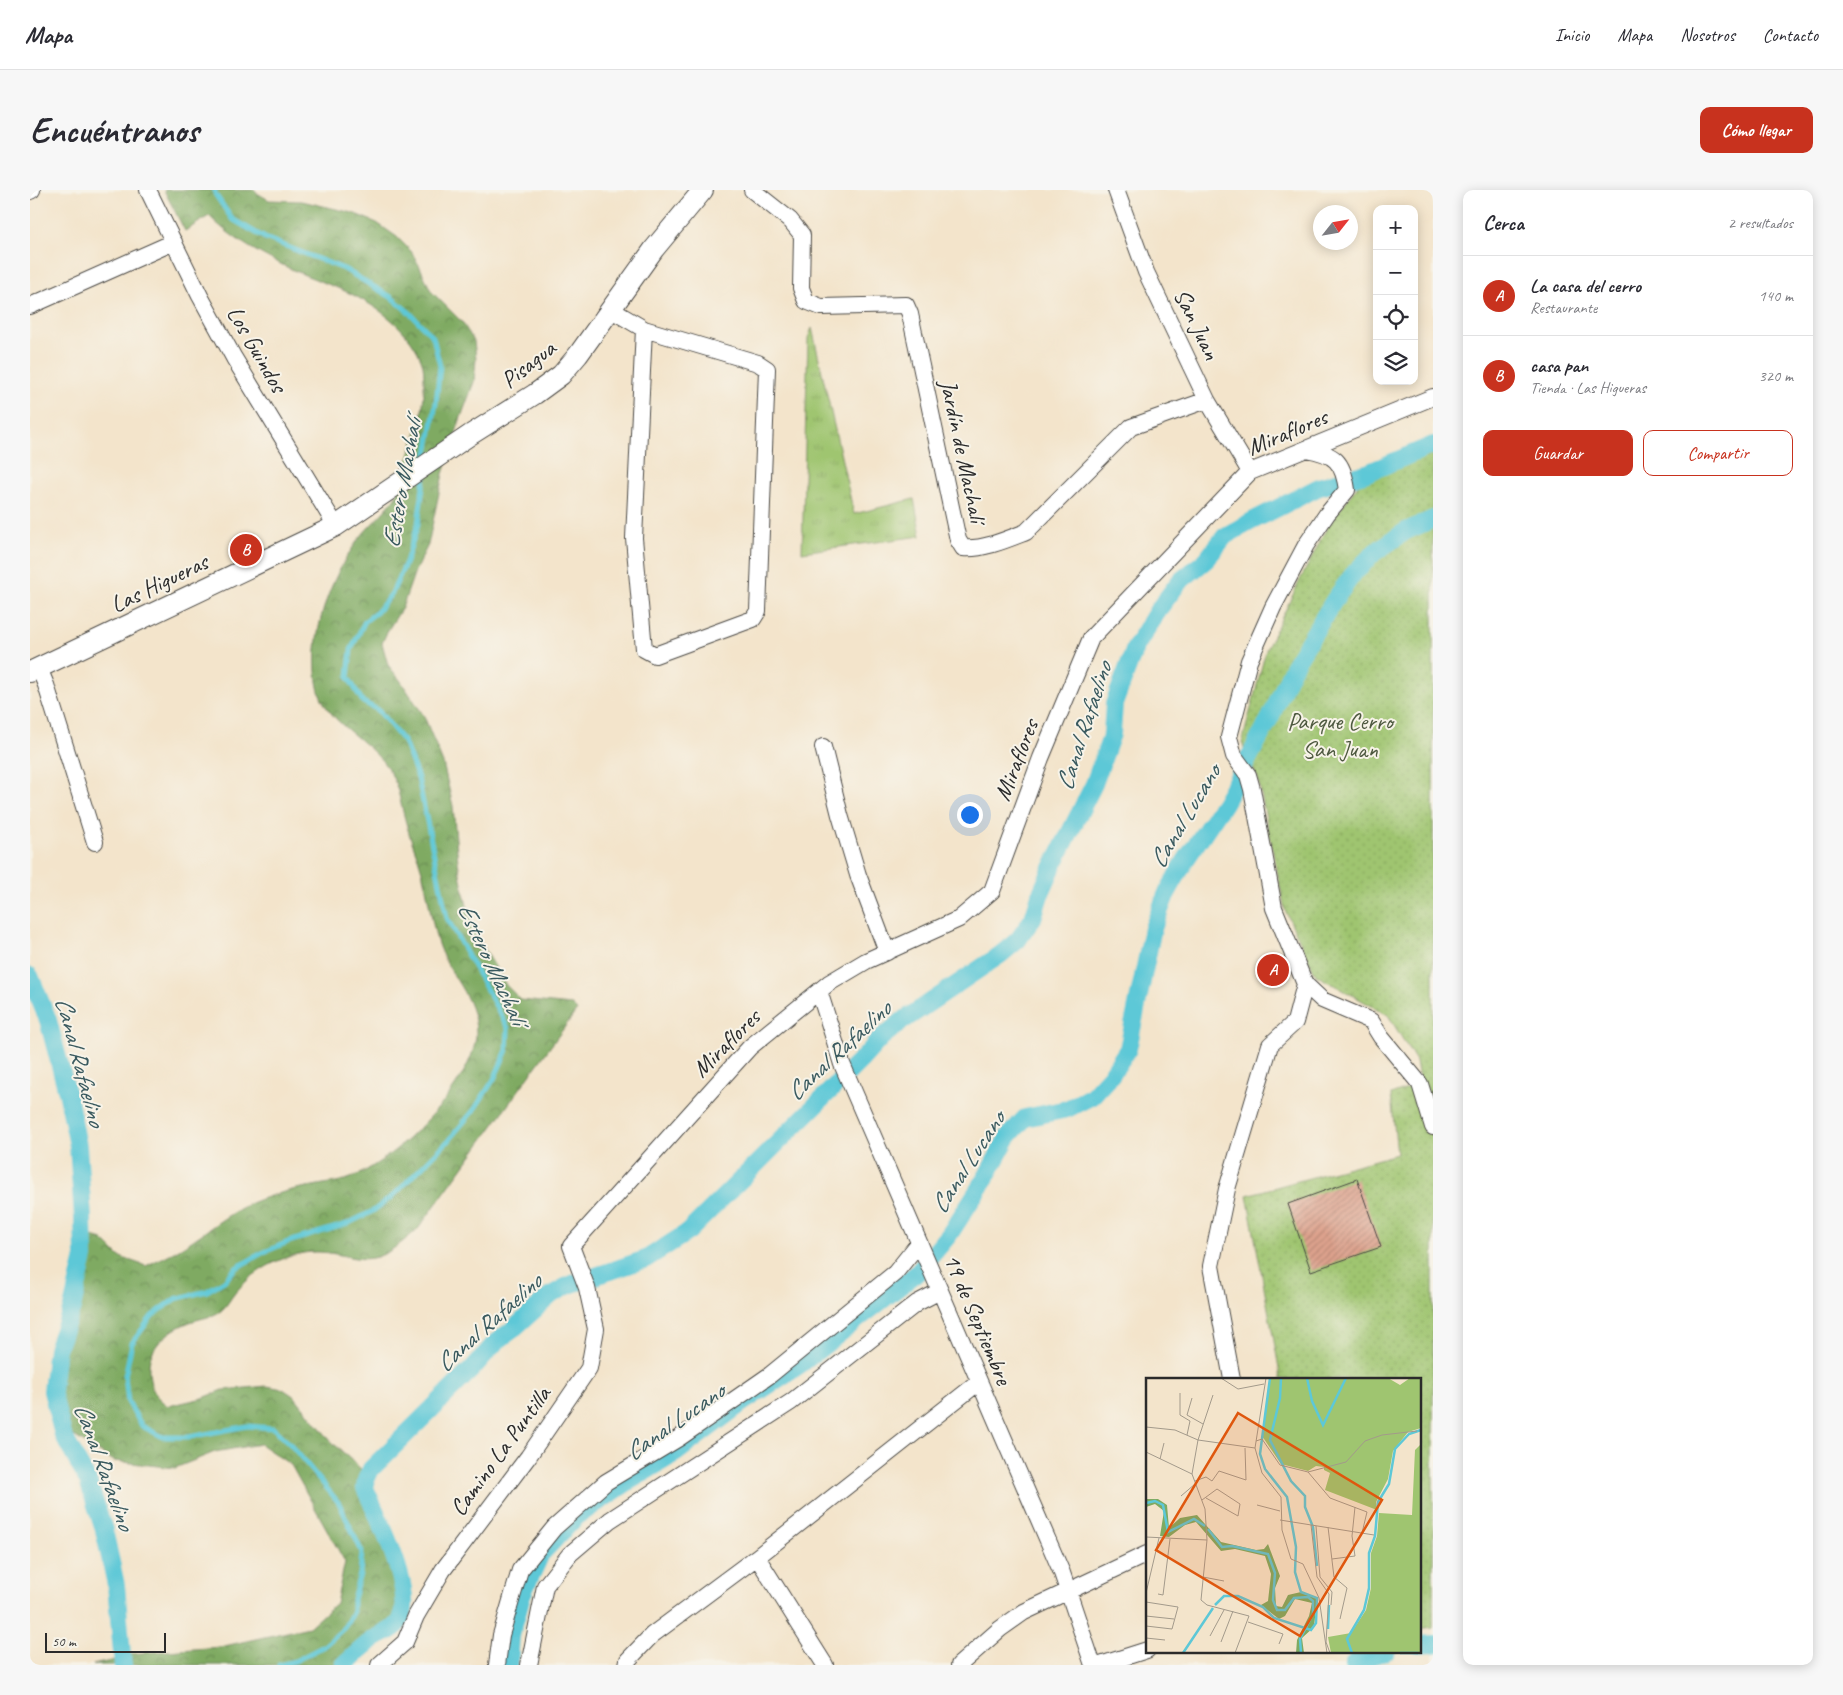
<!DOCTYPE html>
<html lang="es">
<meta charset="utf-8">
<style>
:root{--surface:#fff;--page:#f7f7f7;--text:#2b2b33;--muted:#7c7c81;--line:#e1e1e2;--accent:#c8321e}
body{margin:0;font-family:Caveat,sans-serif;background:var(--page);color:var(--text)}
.controls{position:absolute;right:15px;top:15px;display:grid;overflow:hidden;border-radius:10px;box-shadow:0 2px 12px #0003}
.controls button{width:45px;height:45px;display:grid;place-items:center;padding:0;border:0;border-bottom:1px solid var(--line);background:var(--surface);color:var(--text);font:25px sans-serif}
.compass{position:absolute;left:1283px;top:15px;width:45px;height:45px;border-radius:50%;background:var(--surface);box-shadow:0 2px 12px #0003;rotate:59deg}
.scale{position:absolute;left:15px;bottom:12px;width:121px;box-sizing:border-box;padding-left:5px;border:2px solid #2b2b2b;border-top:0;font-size:14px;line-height:18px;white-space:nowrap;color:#2b2b2b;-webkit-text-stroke:4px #f7f3e8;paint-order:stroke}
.you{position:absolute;left:939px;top:624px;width:18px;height:18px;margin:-12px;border:4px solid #fff;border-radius:50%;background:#1a73e8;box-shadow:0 0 0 8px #1a73e833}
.badge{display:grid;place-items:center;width:32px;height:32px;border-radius:50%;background:var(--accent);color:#fff;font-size:16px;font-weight:700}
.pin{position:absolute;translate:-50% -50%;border:2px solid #fff;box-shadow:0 1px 5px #0006}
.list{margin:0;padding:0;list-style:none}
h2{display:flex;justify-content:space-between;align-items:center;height:65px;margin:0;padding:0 20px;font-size:21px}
h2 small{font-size:16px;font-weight:400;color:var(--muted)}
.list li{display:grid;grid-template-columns:32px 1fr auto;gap:15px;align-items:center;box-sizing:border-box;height:80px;padding:0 20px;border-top:1px solid var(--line)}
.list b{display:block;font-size:19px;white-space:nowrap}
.list p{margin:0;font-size:16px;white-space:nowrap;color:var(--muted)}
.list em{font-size:16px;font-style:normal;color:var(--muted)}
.actions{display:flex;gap:10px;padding:15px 20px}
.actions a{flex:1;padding:11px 0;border:1px solid var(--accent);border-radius:10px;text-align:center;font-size:18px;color:var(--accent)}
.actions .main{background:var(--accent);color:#fff}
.icon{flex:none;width:28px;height:28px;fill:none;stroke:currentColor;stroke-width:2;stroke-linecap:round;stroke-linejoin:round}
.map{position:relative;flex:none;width:1403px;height:1475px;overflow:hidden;border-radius:10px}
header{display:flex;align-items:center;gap:30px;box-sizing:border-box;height:70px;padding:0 25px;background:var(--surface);border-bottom:1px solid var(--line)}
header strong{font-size:24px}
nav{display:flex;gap:28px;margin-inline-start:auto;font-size:18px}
.intro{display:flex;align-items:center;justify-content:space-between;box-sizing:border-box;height:120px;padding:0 30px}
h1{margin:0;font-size:35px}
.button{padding:12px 22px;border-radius:10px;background:var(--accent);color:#fff;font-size:18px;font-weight:700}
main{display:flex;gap:30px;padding:0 30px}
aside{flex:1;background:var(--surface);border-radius:10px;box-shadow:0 2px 12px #0003}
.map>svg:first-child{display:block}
.grass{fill:url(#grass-tufts);stroke:#65784e}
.forest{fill:url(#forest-crowns);stroke:#556a46}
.park{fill:url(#park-dots);stroke:#65784e}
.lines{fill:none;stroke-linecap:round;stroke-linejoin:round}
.stream{stroke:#5dc8d7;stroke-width:5}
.canal{stroke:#5dc8d7;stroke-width:18}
.building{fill:url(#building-hatch)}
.minor-casing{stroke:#494743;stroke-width:18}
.major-casing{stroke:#494743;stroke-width:22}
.minor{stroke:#fff;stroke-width:16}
.major{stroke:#fff;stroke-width:20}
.labels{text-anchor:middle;stroke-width:4;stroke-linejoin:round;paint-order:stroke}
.street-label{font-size:24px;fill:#2b2b2b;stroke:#f7f3e8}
.park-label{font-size:24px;fill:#4e5940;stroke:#f7f3e8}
.water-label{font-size:25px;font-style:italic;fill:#3a5a5f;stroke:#f7f3e8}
.inset-river{fill:none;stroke:#5dc8d7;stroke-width:2.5}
.inset-road{fill:none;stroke:#a39a8b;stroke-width:1}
.view{fill:#df570e;fill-opacity:0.15;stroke:#df570e;stroke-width:2.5}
.inset-edge{fill:none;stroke:#2b2b2b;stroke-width:2.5}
</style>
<header>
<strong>Mapa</strong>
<nav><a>Inicio</a><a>Mapa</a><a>Nosotros</a><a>Contacto</a></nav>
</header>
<div class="intro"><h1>Encuéntranos</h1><a class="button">Cómo llegar</a></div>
<main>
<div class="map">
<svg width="1403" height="1475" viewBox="0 0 1403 1475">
<defs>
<pattern id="grass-tufts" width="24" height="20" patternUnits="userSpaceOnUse" patternTransform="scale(1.25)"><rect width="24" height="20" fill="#9fc570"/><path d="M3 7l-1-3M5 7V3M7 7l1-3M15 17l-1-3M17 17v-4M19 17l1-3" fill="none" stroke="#89a961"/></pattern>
<pattern id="forest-crowns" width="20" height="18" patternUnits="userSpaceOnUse" patternTransform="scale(1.25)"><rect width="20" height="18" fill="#7faa62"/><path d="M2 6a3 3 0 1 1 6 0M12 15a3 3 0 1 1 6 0" fill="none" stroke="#688b51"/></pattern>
<pattern id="park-dots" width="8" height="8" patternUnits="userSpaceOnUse" patternTransform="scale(1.25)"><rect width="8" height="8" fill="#9fc570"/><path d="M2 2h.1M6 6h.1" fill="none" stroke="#89a961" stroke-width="1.8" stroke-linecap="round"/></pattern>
<pattern id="building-hatch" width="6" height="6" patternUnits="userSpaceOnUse" patternTransform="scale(1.25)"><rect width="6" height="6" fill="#dda28d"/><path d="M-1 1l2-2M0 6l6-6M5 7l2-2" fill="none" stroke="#b38473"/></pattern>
</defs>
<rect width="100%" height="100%" fill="#f7f3e8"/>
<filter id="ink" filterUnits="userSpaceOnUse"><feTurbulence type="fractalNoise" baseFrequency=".02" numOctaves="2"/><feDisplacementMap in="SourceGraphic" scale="10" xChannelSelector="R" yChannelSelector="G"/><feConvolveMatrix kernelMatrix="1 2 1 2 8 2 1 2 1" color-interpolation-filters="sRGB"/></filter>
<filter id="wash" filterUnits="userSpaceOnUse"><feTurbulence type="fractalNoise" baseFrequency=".0096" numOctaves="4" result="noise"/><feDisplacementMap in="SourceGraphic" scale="20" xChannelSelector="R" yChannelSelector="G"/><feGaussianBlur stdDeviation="1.12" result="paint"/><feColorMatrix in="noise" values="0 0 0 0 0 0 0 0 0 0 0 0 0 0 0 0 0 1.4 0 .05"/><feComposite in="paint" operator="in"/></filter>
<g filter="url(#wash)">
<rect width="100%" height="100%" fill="#f3e4cb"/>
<path class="grass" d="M 782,138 L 824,324 L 884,309 L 891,346 L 772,362 L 778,148 Z"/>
<path class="forest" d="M 134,0 L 225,0 L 227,3 L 239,10 L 272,11 L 323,23 L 347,33 L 367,47 L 381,61 L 390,77 L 401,101 L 432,132 L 444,151 L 446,169 L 444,192 L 430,230 L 413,284 L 398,355 L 385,381 L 372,418 L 358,440 L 352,453 L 358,475 L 370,490 L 394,526 L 413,573 L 423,616 L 428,672 L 433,700 L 440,727 L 451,753 L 476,795 L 491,810 L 542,815 L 547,820 L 388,1039 C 376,1049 362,1062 347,1067 C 330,1072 316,1065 299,1063 C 287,1061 273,1062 261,1066 C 239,1073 220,1085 205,1103 C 200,1109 197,1116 191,1121 C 182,1127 173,1128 163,1131 C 141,1138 117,1156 119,1181 C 121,1200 123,1205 138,1216 L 173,1208 L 193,1200 L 237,1196 L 253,1199 L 265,1207 L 300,1250 L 336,1284 L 332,1295 L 367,1382 L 371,1401 L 372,1419 L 364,1434 L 327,1458 L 309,1475 L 63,1475 L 85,1470 L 98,1464 L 190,1457 L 279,1437 L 306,1413 L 315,1372 L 261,1275 L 230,1254 L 185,1262 L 145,1278 L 84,1271 L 36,1241 L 26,1198 L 29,1161 L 45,1117 L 57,1071 L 56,1045 L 73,1050 L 90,1067 L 116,1076 C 129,1069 142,1064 154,1056 C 176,1042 197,1024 221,1013 C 240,1005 263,999 283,996 C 295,993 307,993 318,989 C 363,973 446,892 446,843 C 446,807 417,784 407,751 C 401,728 398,705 392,681 C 388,665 380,650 376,633 C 372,620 370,605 365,592 C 348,549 293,538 287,492 C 280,442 299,390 328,350 C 339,335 355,323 365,307 C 372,297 373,284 377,273 C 384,248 395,223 394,196 C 394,189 394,181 393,175 C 383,141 347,116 317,102 C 299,94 281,88 263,80 C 233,66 203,50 179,26 L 155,41 Z"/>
<path class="park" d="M 1403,255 L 1403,1438 L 1389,1440 L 1389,1189 L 1251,1189 L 1217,1005 L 1367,964 L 1361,905 L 1390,894 L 1386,871 L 1358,825 L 1286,785 L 1255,720 L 1228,589 L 1212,553 L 1236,460 L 1271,388 L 1298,336 L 1337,283 Z"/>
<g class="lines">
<path class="stream" d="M 185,0 L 185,4 L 202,29 L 235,48 L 314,79 L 361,107 L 380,123 L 403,147 L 410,176 L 406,213 L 396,269
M 249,1475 L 265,1471 L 294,1456 L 314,1438 L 323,1421 L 323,1409 L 330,1384 L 332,1362 L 309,1313 L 261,1255 L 243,1238 L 217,1236 L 159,1247 L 133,1247 L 112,1236 L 98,1212 L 95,1186 L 102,1153 L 122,1126 L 145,1109 L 177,1101 L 194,1091 L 206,1078 L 232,1063 L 258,1052 L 317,1034 L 343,1021 L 364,1005 L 417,952 L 444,920 L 464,889 L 477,860 L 478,838 L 417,728 L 388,588 L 374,552 L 348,520 L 333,512 L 318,487 L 321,460 L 335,431 L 347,422 L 362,403 L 376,372 L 388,334 L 395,282"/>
<path class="canal" d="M 0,786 L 18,830 L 38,906 L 48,956 L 53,1028 L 54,1067 L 42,1118 L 27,1159 L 22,1201 L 33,1245 L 58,1291 L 74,1340 L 86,1395 L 93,1475
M 1389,1455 L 1403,1454
M 314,1475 C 323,1467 332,1457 343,1450 C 351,1444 363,1441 369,1433 C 389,1407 347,1325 335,1298 L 336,1290 L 341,1279 L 442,1179 L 466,1152 L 481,1141 L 521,1105 L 539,1095 L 616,1069 L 658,1042 L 832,869 L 851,848 L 871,832 L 970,765 L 988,750 L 1003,728 L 1010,705 L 1022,678 L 1064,594 L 1082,544 L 1084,514 L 1105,458 L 1128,420 L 1149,392 L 1176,370 L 1195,346 L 1222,331 L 1289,297 L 1337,283 L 1403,255
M 479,1475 L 481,1446 L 492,1405 L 511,1364 L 546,1327 L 598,1292 L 646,1263 L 712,1213 L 771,1174 L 887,1083 L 919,1045 L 955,989 L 978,947 L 995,928 L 1037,919 L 1062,906 L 1081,885 L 1098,859 L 1123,738 L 1136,705 L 1155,671 L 1194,613 L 1215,575 L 1241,526 L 1263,477 L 1305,409 L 1324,383 L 1345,362 L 1376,341 L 1403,329
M 1323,1475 L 1330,1469 L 1357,1461"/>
</g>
<g id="blocks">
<path class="building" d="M 1327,989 L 1351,1057 L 1281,1081 L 1258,1014 Z"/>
</g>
</g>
<g filter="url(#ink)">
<use href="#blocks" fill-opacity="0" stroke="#494743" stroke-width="1"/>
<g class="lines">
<g class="minor-casing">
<path id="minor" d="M 118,0 L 170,106 L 204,168 L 306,336
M 722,0 L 760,30 L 772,45 L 771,98 L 776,111 L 791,117 L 876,115 L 880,124 L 928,350 L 933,358 C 953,360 978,349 996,342 L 1101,237 L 1177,210
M 1086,0 L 1116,82 L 1177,210 L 1220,282
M 0,1 L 2,0
M 0,116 L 144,52
M 580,119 L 614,139 L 728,173 L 737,179 L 728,421 L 723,429 L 625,465 L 614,459 L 604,348 L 614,139
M 1276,259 C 1305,264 1313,271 1317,300 L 1297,324 L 1276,355 L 1243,417 L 1219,471 L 1199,547 L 1204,566 L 1218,585 L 1222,599 L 1244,718 L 1275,794 L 1292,810 L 1341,831 L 1351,847 L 1390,894 L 1403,937
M 9,478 L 16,495 L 65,652
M 793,557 L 810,625 L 828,685 L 857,762
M 789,801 L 812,874 L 1032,1383 L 1063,1475
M 1202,1189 L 1181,1076 L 1197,999 L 1240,855 L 1265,832 L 1275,794
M 727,1367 L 795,1475
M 349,1475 L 375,1452 L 386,1426 L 413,1380 L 498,1267 L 559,1178 L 566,1139 L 557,1098 L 541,1056 L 720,857 L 799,793 L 836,771 L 929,729 L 962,701 L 1011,568 L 1061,448 L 1220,282 L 1403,207
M 467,1475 L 471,1445 L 490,1380 L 524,1338 L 576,1292 L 649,1248 L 740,1185 L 865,1083 L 889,1053
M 499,1475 L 515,1396 L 540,1364 L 580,1330 L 761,1212 L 887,1113 L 910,1101
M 597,1475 L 598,1470 L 622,1445 L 727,1367 L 949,1192
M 929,1475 L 970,1439 L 994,1422 L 1117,1364
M 1070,1475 L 1117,1460"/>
</g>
<g class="major-casing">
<path id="major" d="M 0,482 L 306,336 L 440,245 L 505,204 L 531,185 L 548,165 L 624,59 L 673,0"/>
</g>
<use href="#minor" class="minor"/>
<use href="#major" class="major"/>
</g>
</g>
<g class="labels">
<g class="street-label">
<text transform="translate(1167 134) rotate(64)" y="8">San Juan</text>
<text transform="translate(227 159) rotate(60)" y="8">Los Guindos</text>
<text transform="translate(498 174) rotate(-38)" y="8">Pisagua</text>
<text transform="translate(1257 242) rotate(-23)" y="8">Miraflores</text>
<text transform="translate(933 261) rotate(78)" y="8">Jardín de Machalí</text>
<text transform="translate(129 393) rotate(-26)" y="8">Las Higueras</text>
<text transform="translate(986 570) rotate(-69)" y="8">Miraflores</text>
<text transform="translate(696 853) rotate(-45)" y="8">Miraflores</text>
<text transform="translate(948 1129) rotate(67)" y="8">19 de Septiembre</text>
<text transform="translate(470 1261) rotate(-54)" y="8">Camino La Puntilla</text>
</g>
<g class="park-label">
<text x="1310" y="539">Parque Cerro<tspan x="1310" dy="28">San Juan</tspan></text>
</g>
<g class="water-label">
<text transform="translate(371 293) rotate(-80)" y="9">Estero Machalí</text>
<text transform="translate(1053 536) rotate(-72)" y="9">Canal Rafaelino</text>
<text transform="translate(1154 626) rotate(-59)" y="9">Canal Lucano</text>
<text transform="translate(463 773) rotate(65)" y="9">Estero Machalí</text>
<text transform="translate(808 860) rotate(-43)" y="9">Canal Rafaelino</text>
<text transform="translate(51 871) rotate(75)" y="9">Canal Rafaelino</text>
<text transform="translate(937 972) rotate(-57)" y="9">Canal Lucano</text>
<text transform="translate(458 1132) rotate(-42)" y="9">Canal Rafaelino</text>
<text transform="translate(644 1231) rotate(-35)" y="9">Canal Lucano</text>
<text transform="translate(75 1276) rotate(70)" y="9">Canal Rafaelino</text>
</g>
</g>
<g transform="translate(1116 1188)">
<rect width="275" height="275" fill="#f3e4cb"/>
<path d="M 275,66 L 275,275 L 185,275 L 182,259 L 205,255 L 220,232 L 225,210 L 225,175 L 231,158 L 233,135 L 266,137 L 269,72 Z" fill="#9fc570"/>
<path d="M 0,121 L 12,121 L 21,127 L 23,150 L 34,140 L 51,137 L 75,164 L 110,172 L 118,171 L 122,166 L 134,198 L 129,210 L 130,228 L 136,229 L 142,217 L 155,214 L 171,220 L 168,249 L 156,260 L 158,275 L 150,275 L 151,262 L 163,238 L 166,225 L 149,221 L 139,238 L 133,241 L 115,227 L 122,223 L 125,196 L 119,178 L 89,171 L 75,173 L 50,144 L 39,147 L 23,159 L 14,158 L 18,133 L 9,126 L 0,129 Z" fill="#7faa62"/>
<path d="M 124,0 L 242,0 L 254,7 L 264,0 L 275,0 L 275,50 L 262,54 L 247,73 L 242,101 L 230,124 L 231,132 L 179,112 L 184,95 L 178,92 L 178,89 L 170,88 L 162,93 L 135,86 L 116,58 Z" fill="#9fc570"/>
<path class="inset-river" d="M 135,0 L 134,20 L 124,62 L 145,103 L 159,118 L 159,129 L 167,149 L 171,188M 161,0 L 166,23 L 177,47 L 200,0M 0,125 L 9,123 L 17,127 L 22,154 L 48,141 L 59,148M 62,151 L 76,169 L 86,168 L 122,176 L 129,195 L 127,222 L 131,232 L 139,232 L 148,220 L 162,219 L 167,223 L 167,236 L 154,261 L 155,275M 69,227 L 78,218 L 92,218 L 117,229 L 128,240 L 165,252 L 170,245 L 171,220 L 155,214 L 149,194 L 150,169 L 141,119 L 119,91 L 114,76 L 124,0M 182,251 L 183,227M 37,275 L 67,230M 206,275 L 201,261 L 218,232 L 223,210 L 223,175 L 229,158 L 232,124 L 243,106 L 249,71 L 263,56 L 275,52M 254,275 L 272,275"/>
<path class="inset-road" d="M 75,0 L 92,11 L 118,6M 120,0 L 109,70 L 116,95 L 135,119 L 136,152 L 145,181 L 157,186 L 173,220 L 181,275M 34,15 L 34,37 L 44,43 L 41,57M 67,17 L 52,62 L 109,70M 46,20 L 41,37 L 57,46M 0,49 L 29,52 L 52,62 L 46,96 L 59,131 L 61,162 L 55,222 L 61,227 L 103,238 L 89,275M 110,63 L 116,61 L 134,87 L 162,94 L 200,84 L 219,63 L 236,57 L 271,53M 0,74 L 46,96M 14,81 L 18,65M 162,94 L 184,120 L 221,134 L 216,155M 49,103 L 60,99 L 66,103 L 73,93 L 100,102 L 99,70M 35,118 L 49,106M 56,122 L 71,111 L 94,126 L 92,138 L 60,120M 111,127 L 134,133M 134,142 L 228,157M 165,147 L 171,199 L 183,216 L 180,264 L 184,275M 170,148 L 174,199 L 186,214 L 185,227M 182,149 L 188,199 L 201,210 L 194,241M 0,159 L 61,162M 186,181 L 209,178 L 206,158 L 209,129M 57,199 L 78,203M 0,215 L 13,160M 12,216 L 17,217 L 24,161M 0,224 L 32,229 L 26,251 L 0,248M 0,238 L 28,241M 102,244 L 137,256 L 133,266M 64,258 L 78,232M 0,260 L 19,262M 75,264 L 87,233"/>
<path class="view" d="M 92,35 L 236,122 L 154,258 L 10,172 Z"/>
<rect width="275" height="275" class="inset-edge"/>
</g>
</svg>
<div class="controls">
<button>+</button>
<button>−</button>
<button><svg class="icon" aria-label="locate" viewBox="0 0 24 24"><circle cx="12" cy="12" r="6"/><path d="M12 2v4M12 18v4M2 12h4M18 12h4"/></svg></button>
<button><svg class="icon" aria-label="layers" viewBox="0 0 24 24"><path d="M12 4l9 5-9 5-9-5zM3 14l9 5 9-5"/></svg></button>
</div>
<svg class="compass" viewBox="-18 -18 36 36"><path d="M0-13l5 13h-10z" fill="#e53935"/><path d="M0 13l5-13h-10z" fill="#7c7c81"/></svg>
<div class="scale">50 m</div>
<div class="you"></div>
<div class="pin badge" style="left:1243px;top:780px">A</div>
<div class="pin badge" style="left:216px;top:360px">B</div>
</div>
<aside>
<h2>Cerca<small>2 resultados</small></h2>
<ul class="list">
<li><span class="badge">A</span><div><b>La casa del cerro</b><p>Restaurante</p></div><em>140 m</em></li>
<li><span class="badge">B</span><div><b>casa pan</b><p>Tienda · Las Higueras</p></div><em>320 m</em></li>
</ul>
<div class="actions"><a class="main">Guardar</a><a>Compartir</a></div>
</aside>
</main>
